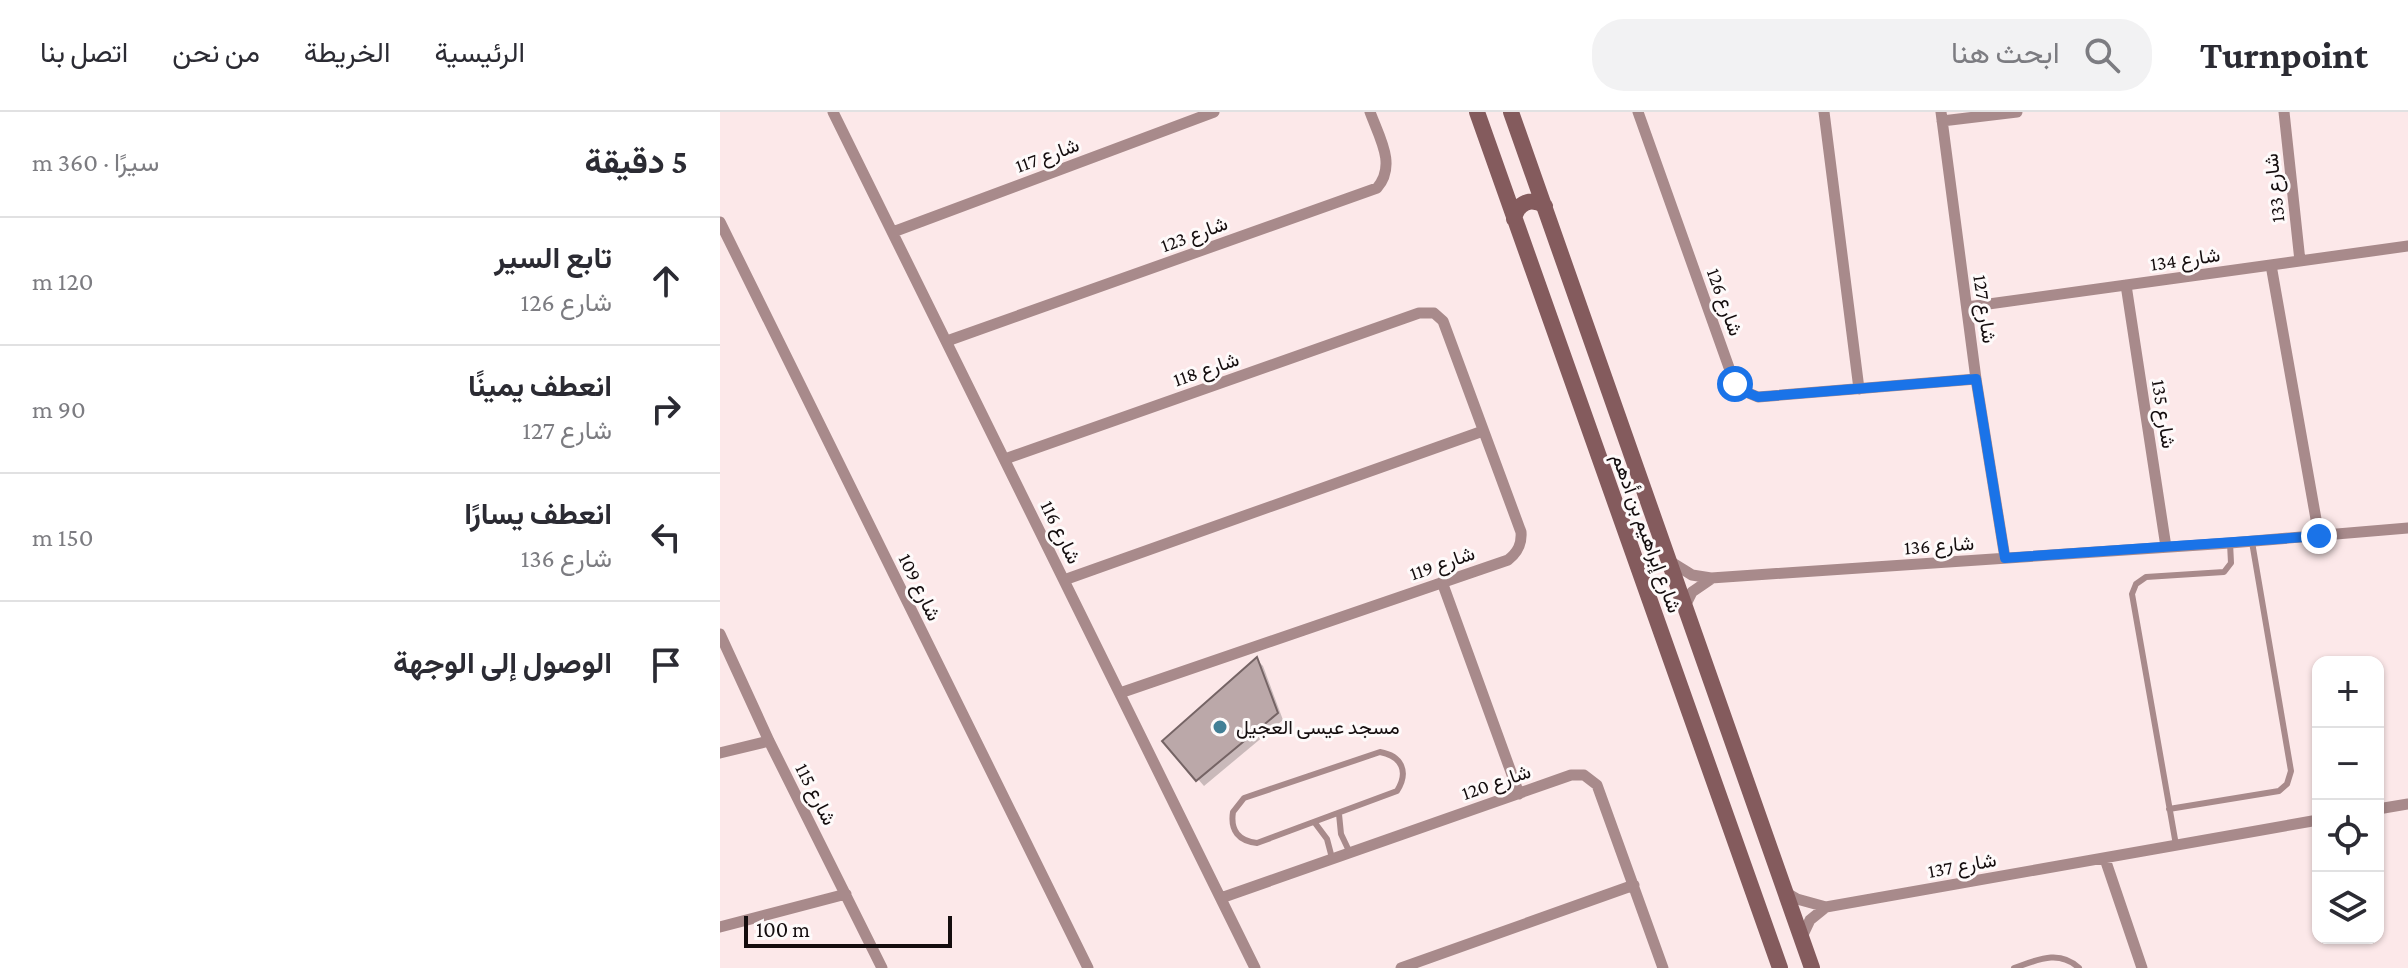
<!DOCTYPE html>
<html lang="ar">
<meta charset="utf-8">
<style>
:root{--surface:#fff;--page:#f2f2f3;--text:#2b2b33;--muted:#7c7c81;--line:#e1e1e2}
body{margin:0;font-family:"Crimson Pro",Vazirmatn,serif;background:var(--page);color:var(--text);direction:rtl}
.controls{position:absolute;right:24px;bottom:24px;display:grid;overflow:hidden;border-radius:16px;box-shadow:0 2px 6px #0004}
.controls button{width:72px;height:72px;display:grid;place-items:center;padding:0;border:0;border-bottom:2px solid var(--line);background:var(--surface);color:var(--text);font:40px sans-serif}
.scale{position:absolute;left:24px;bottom:20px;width:208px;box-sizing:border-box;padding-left:8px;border:4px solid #140d0e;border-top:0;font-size:22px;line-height:28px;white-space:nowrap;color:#140d0e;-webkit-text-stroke:6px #fefafa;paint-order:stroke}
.stop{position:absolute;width:24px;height:24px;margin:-18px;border:6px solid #1a73e8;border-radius:50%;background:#fff}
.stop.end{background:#1a73e8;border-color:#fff;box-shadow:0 2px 8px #0008}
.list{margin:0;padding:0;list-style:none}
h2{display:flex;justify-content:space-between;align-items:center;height:104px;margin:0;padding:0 32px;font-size:34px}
h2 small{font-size:26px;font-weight:400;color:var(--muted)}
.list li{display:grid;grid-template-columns:52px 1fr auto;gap:24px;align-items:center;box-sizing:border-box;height:128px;padding:0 32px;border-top:2px solid var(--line)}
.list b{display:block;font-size:30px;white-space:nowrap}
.list p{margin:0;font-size:26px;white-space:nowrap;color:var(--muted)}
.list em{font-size:26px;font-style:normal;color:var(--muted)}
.icon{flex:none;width:44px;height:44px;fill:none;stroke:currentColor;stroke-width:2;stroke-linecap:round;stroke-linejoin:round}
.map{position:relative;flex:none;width:1688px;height:856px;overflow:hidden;direction:ltr}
header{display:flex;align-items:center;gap:48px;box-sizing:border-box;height:112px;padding:0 40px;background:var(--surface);border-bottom:2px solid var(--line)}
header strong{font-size:38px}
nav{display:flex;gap:44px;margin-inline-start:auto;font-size:28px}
.search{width:560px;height:72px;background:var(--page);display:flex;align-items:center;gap:20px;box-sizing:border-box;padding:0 28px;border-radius:32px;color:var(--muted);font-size:30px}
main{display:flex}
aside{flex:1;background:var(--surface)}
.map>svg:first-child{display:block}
.shadow{fill:#0003}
.building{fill:#bba8a9;stroke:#756465;stroke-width:2}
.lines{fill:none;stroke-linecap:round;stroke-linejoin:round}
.lane{stroke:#a88a8b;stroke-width:6}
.street{stroke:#a88a8b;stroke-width:11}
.secondary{stroke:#845b5d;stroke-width:16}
.route{stroke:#1a73e8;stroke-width:10}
.poi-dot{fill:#427f96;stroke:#fefafa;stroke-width:3}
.labels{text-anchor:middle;stroke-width:6;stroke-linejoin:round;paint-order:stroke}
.street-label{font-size:20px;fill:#140d0e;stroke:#fefafa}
.poi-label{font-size:20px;fill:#140d0e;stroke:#fefafa;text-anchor:start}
</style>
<header>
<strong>Turnpoint</strong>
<div class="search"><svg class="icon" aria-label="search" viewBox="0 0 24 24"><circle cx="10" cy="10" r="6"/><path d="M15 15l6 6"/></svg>ابحث هنا</div>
<nav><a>الرئيسية</a><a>الخريطة</a><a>من نحن</a><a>اتصل بنا</a></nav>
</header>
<main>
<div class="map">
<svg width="1688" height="856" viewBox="0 0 1688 856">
<rect width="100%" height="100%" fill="#fce8e9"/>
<path class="shadow" d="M 537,548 L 543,554 L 563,608 L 484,674 L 445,629 Z"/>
<path class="building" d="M 537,545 L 558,601 L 476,669 L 442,629 Z"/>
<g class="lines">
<path class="lane" d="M 660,640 C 682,644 689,660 677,679 L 537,731 C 519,729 510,719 513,700 L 524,686 Z
M 1449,697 L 1559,679 L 1567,672 L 1571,659 L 1532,430
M 619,702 L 621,722 L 630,741
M 595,711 L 607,727 L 612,746
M 1456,733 L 1412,482 L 1416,472 L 1426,465 L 1504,460 L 1511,451 L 1510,431
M 1294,856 C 1317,848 1339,837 1359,856"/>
<path class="street" d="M 113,0 L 535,856
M 918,0 L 1012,264 L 1021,278 L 1038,285 L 1256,267
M 1104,0 L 1139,277
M 1221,0 L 1256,267 L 1285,446
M 1564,0 L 1580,149
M 1222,9 L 1297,0
M 0,110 L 368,856
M 173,120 L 494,0
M 1551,153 L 1599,424
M 1406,173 L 1446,435
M 1247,195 L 1688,134
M 227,229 L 657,76 C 677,53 659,25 650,0
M 285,347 L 699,201 L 714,201 L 723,209 L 801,420 C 802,432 798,440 788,448 L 400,581
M 951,450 L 972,463 L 991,466 L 1510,431 L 1688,416
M 344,468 L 763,319
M 722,470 L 799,682
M 965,494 L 972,480 L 991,467
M 0,522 L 49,629 L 162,856
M 0,641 L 49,629
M 1658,697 L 1688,692
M 1385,747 L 1422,856
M 1065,780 L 1077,787 L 1106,795 L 1598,708
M 501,786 L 851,663 L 864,663 L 877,673 L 943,856
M 0,815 L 126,782
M 1081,827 L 1090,808 L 1106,795
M 681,856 L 914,773"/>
<path class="secondary" d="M 757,0 L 1060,856
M 791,0 L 1092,856
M 794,107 C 798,90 811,85 825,94"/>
</g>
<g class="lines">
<path class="route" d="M 1015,272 L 1021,278 L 1038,285 L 1256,267 L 1285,446 L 1599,424"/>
</g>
<circle class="poi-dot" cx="500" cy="615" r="8"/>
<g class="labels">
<g class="street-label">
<text transform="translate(327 43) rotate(-20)" y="7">شارع 117</text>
<text transform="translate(1554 76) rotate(-96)" y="7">شارع 133</text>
<text transform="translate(474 122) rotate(-20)" y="7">شارع 123</text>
<text transform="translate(1465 147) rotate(-8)" y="7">شارع 134</text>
<text transform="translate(1005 190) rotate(70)" y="7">شارع 126</text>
<text transform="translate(1265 197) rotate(82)" y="7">شارع 127</text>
<text transform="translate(486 257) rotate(-19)" y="7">شارع 118</text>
<text transform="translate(1444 302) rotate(81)" y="7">شارع 135</text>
<text transform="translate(341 420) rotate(64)" y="7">شارع 116</text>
<text transform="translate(927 421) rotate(70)" y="7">شارع إبراهيم بن أدهم</text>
<text transform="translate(1219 433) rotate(-4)" y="7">شارع 136</text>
<text transform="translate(722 451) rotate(-19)" y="7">شارع 119</text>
<text transform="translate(200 475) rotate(64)" y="7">شارع 109</text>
<text transform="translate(776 670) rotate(-19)" y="7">شارع 120</text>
<text transform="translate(96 682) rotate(63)" y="7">شارع 115</text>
<text transform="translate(1242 753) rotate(-10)" y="7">شارع 137</text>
</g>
<g class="poi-label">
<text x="516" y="622">مسجد عيسى العجيل</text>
</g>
</g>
</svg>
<div class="controls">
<button>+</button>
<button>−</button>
<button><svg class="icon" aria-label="locate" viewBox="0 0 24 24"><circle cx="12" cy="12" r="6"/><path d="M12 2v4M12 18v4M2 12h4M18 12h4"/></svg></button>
<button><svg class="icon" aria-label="layers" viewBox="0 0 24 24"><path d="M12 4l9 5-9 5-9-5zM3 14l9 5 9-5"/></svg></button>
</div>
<div class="scale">100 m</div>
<div class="stop" style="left:1015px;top:272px"></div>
<div class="stop end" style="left:1599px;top:424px"></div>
</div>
<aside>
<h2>5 دقيقة<small>سيرًا · 360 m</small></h2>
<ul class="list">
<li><svg class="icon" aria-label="ahead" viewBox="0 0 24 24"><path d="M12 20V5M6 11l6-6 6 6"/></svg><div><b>تابع السير</b><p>شارع 126</p></div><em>120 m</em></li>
<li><svg class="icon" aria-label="right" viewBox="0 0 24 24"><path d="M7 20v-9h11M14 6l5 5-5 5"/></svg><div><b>انعطف يمينًا</b><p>شارع 127</p></div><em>90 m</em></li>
<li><svg class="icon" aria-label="left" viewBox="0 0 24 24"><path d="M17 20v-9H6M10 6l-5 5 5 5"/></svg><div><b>انعطف يسارًا</b><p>شارع 136</p></div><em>150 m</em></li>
<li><svg class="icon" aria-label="arrive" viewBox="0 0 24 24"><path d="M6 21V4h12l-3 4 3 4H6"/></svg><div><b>الوصول إلى الوجهة</b></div></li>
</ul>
</aside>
</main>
